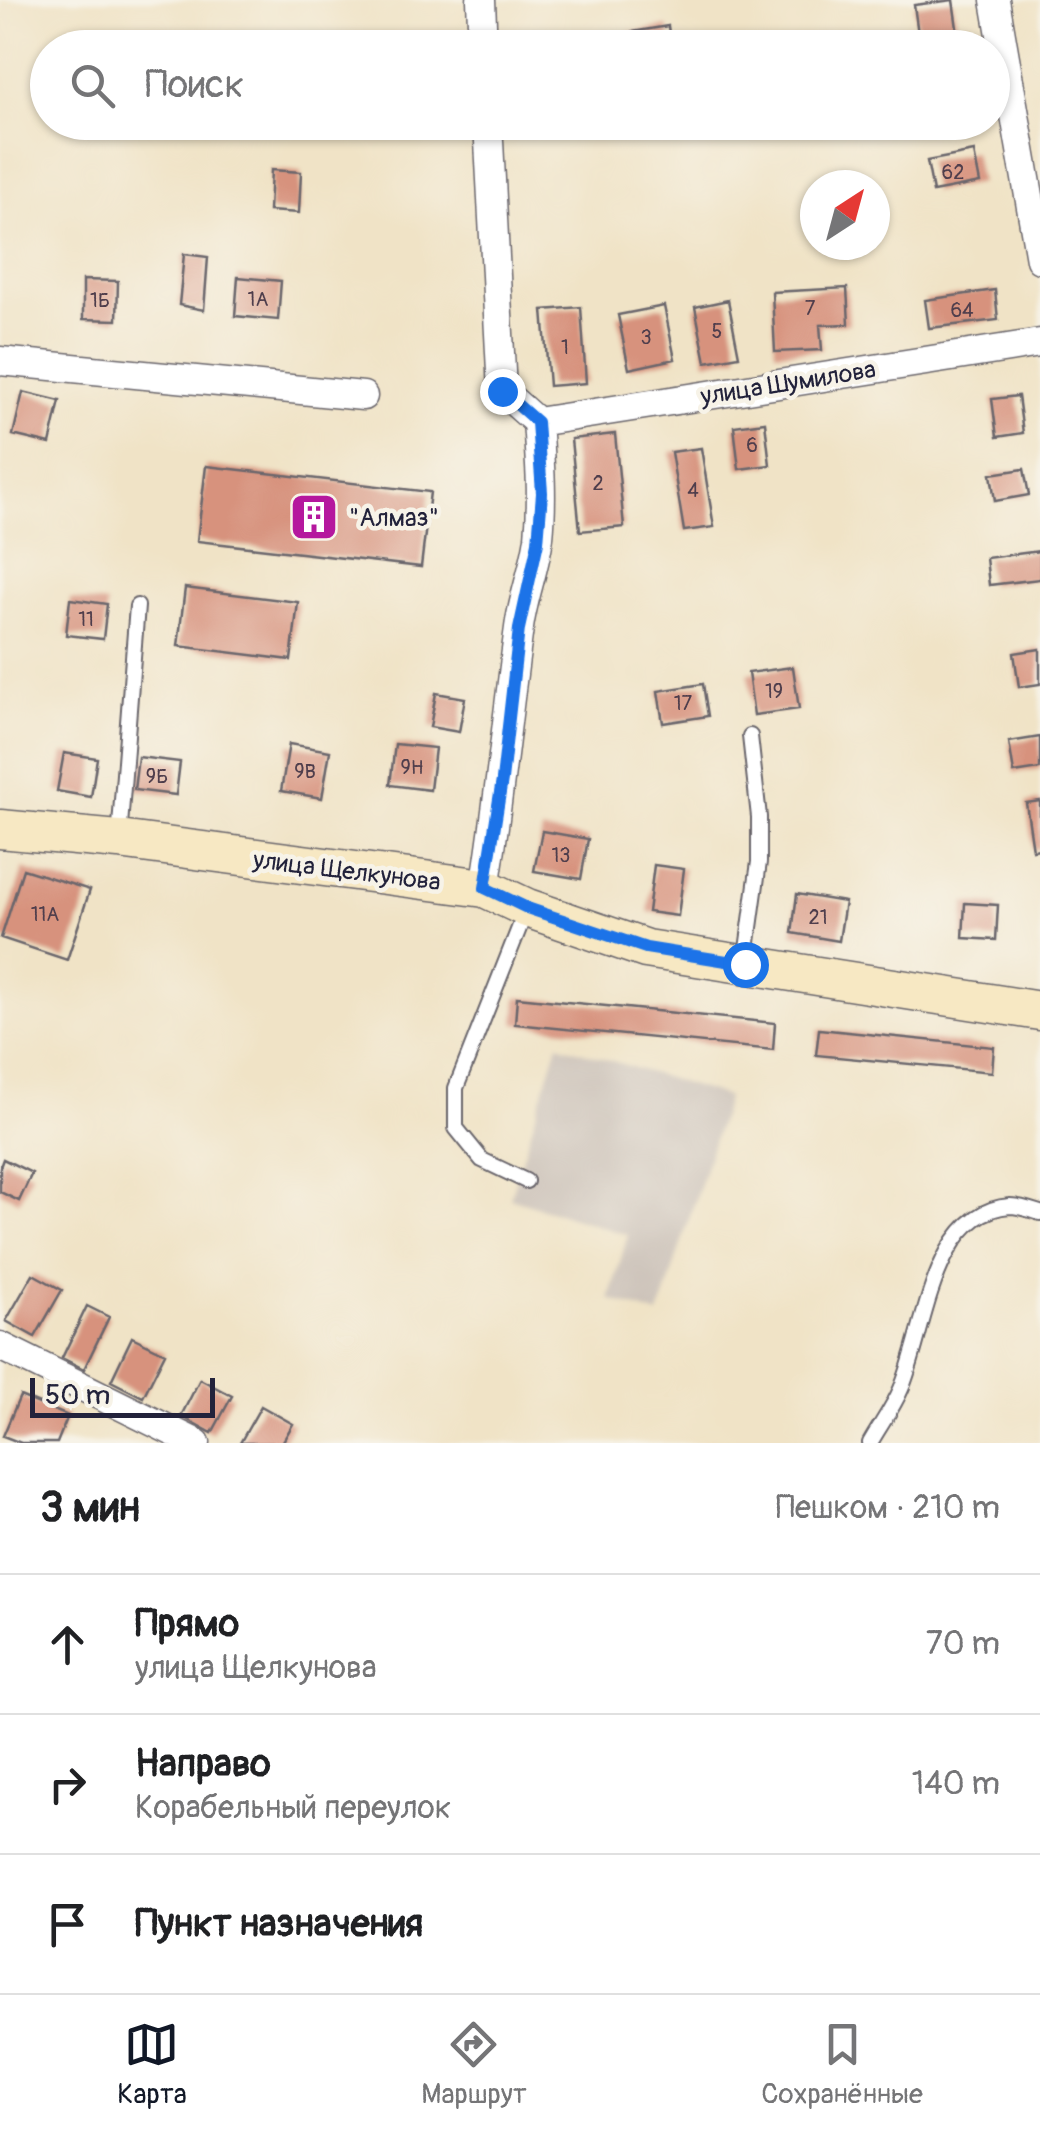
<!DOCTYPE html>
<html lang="ru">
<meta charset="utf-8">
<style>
:root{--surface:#fff;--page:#f6f6f6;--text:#202124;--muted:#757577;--line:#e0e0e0;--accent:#111827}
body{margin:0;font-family:Pangolin,sans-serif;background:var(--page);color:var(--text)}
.compass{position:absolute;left:800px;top:170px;width:90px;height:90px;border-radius:50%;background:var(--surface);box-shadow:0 2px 8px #0004;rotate:36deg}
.scale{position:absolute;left:30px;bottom:25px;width:185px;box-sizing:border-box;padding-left:10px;border:5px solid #22223b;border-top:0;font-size:28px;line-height:35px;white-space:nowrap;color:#22223b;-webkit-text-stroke:8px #f7f3e8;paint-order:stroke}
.stop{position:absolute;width:30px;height:30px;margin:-22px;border:8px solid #1a73e8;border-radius:50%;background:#fff}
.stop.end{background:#1a73e8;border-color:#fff;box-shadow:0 2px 10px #0008}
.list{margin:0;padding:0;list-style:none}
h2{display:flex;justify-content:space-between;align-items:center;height:130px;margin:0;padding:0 40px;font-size:42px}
h2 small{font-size:32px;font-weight:400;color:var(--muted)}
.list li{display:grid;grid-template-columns:65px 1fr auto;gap:30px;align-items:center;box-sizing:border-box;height:140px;padding:0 40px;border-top:2px solid var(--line)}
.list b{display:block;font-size:38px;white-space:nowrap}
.list p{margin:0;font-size:32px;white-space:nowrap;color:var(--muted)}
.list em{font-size:32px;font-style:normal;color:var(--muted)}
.icon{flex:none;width:55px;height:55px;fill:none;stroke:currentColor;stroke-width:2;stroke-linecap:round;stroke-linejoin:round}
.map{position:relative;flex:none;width:1040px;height:1443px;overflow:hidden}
.search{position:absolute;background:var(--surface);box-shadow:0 2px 8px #0004;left:30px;right:30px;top:30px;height:110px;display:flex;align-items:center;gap:25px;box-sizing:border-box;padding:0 35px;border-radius:55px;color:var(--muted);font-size:38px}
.sheet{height:550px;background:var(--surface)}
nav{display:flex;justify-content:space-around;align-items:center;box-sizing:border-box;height:140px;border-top:2px solid var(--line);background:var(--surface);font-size:28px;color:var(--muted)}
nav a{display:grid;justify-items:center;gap:5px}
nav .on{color:var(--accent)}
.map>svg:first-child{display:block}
.industrial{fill:#ccc2b9}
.building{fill:#d7927d}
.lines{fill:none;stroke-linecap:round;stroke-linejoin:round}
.service-casing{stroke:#6a666c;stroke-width:18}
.minor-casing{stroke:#6a666c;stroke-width:31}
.secondary-casing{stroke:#6a666c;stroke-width:41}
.service{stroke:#fff;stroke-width:14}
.minor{stroke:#fff;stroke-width:28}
.secondary{stroke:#f7e8c3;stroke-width:38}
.route{stroke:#1a73e8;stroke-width:12}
.labels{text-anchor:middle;stroke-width:9;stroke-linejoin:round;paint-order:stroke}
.number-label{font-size:20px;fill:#4f3e4c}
.street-label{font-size:25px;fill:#22223b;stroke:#f7f3e8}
.poi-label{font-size:25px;fill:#22223b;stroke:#f7f3e8;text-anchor:start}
</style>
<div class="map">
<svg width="1040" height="1443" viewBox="0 0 1040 1443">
<rect width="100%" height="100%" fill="#f7f3e8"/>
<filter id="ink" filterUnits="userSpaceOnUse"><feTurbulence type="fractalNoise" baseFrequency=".01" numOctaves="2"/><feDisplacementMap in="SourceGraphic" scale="20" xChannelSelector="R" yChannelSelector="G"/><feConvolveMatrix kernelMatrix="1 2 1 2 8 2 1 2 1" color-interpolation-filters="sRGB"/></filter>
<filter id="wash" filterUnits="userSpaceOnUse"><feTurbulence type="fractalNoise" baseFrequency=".0048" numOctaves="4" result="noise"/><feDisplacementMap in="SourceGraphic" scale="40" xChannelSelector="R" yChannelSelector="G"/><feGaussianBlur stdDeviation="2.25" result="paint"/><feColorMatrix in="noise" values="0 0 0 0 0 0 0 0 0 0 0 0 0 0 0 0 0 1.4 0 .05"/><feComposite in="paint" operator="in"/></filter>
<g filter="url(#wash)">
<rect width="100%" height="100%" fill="#f0e3c6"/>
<path class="industrial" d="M 558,1044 L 727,1097 L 659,1315 L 609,1299 L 628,1235 L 510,1198 Z"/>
<g id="blocks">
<path class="building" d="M 953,0 L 958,35 L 919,41 L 914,5 Z
M 668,26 L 671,48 L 622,48 L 620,34 Z
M 974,152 L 980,183 L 933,192 L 927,161 Z
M 271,170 L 301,172 L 299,213 L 269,211 Z
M 184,254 L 208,257 L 204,310 L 179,305 Z
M 238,277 L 281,281 L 278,320 L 235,316 Z
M 83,280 L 118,281 L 117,320 L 83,319 Z
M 847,288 L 849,324 L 820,325 L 822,350 L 775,352 L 772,292 Z
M 995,290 L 998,320 L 929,328 L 925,300 Z
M 728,300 L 739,356 L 706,362 L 695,307 Z
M 664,306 L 675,359 L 629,369 L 618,315 Z
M 581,307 L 586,383 L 549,386 L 543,310 Z
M 23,392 L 60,401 L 50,444 L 13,435 Z
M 1018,396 L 1023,433 L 997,437 L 992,399 Z
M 765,422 L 770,465 L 739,469 L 734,426 Z
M 615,434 L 624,527 L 580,531 L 571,439 Z
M 701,448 L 714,527 L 684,531 L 671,452 Z
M 206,466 L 430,492 L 421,567 L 197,541 Z
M 1024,469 L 1029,495 L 995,501 L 991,474 Z
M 1040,551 L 1040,579 L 989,585 L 986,558 Z
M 185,588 L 298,602 L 291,660 L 178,646 Z
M 70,599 L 107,604 L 103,639 L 66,635 Z
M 1040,649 L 1040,684 L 1019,687 L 1014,653 Z
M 793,667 L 799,709 L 754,715 L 748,673 Z
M 703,684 L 708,716 L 663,723 L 658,691 Z
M 436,693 L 465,698 L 459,732 L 430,727 Z
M 1040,737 L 1040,769 L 1014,773 L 1009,742 Z
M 289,744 L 330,751 L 322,798 L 281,791 Z
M 395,744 L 435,748 L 430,790 L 390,785 Z
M 64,753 L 97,758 L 91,797 L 57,791 Z
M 138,757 L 180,762 L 176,795 L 134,790 Z
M 1040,801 L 1040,849 L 1033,850 L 1026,803 Z
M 542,831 L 588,839 L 581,879 L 534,871 Z
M 654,865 L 684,869 L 678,916 L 648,912 Z
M 23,869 L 90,890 L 67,960 L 1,938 Z
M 797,894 L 845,902 L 839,941 L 792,933 Z
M 965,903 L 998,905 L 996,940 L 963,938 Z
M 517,997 L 775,1023 L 773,1050 L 515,1024 Z
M 819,1029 L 994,1047 L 992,1072 L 816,1055 Z
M 3,1159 L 32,1173 L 19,1201 L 0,1192 L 0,1167 Z
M 33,1274 L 62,1290 L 35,1337 L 6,1321 Z
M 87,1306 L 109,1317 L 84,1369 L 62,1358 Z
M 132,1337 L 165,1353 L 143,1397 L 111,1381 Z
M 200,1379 L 232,1396 L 212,1433 L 181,1416 Z
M 20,1396 L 68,1416 L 57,1443 L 21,1443 L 3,1436 Z
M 261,1406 L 293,1424 L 282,1443 L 240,1443 Z"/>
</g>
</g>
<g filter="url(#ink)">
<use href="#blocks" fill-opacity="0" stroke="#6a666c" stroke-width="2.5"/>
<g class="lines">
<g class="service-casing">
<path id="service" d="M 119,839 L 137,606
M 745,964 L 759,862 L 759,817 L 750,736
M 526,1181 L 482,1160 L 456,1128 L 456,1088 L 527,908
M 870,1443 C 880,1425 893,1408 901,1389 C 925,1335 932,1211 1010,1206 C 1019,1206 1031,1210 1040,1213"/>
</g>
<g class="minor-casing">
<path id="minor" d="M 481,0 L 483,48
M 995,0 L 1040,259
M 0,361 L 363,396
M 537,422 L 1040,343
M 485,888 C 499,801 507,715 519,628 C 523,597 535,568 539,537 C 543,498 540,461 537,422 L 502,391 L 488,122
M 0,1346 L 196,1443"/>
</g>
<g class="secondary-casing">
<path id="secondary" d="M 0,829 L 119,840 L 485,888 L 527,908 L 646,949 L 1040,1011"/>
</g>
<use href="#service" class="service"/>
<use href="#minor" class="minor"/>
<use href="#secondary" class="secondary"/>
</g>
</g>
<g class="lines" filter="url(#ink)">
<path class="route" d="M 502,391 L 537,422 L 542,493 L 538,542 L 519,629 L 502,780 L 485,888 L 527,908 L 646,948 L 745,964"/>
</g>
<defs>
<g id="building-square" transform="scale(2.5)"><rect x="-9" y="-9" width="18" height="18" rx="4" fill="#b5179e" stroke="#f7f3e8"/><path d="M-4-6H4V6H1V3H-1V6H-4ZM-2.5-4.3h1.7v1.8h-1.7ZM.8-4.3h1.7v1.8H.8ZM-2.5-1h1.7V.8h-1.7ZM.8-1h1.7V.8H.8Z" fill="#fff"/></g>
</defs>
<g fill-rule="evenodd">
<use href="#building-square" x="314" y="517"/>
</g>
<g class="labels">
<g class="number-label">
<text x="953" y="179">62</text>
<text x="258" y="306">1А</text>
<text x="100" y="307">1Б</text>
<text x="810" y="315">7</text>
<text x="962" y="317">64</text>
<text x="717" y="338">5</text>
<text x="646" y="344">3</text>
<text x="565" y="354">1</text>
<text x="752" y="452">6</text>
<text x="598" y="490">2</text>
<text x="693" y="497">4</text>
<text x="86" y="626">11</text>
<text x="774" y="698">19</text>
<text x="683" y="710">17</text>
<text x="412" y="774">9Н</text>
<text x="305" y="778">9В</text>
<text x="157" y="783">9Б</text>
<text x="561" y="862">13</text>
<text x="45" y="921">11А</text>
<text x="818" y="924">21</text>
</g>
<g class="street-label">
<text transform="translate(788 382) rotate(-9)" y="9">улица Шумилова</text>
<text transform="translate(347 870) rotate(7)" y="9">улица Щелкунова</text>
</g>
<g class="poi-label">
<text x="349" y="526">"Алмаз"</text>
</g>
</g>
</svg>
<svg class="compass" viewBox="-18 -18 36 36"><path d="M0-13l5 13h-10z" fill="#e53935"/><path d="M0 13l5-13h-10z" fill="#757577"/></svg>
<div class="scale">50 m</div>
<div class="stop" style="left:745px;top:964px"></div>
<div class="stop end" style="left:502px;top:391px"></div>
<div class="search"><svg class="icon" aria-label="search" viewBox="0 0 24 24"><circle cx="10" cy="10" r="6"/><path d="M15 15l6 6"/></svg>Поиск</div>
</div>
<section class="sheet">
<h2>3 мин<small>Пешком · 210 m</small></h2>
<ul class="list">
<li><svg class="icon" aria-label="ahead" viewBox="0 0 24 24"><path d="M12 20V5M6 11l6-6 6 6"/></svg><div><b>Прямо</b><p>улица Щелкунова</p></div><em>70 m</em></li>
<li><svg class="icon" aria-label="right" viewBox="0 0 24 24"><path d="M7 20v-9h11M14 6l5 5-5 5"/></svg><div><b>Направо</b><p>Корабельный переулок</p></div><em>140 m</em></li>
<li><svg class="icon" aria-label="arrive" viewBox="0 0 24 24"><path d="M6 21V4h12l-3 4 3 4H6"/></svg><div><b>Пункт назначения</b></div></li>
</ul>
</section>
<nav>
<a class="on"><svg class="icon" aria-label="map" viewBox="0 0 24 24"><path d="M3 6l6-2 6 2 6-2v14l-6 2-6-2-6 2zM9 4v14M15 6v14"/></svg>Карта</a>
<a><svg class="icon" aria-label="directions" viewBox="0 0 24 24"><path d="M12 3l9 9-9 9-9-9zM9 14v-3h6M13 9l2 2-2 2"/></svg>Маршрут</a>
<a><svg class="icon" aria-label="saved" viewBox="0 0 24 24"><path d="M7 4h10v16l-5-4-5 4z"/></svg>Сохранённые</a>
</nav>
